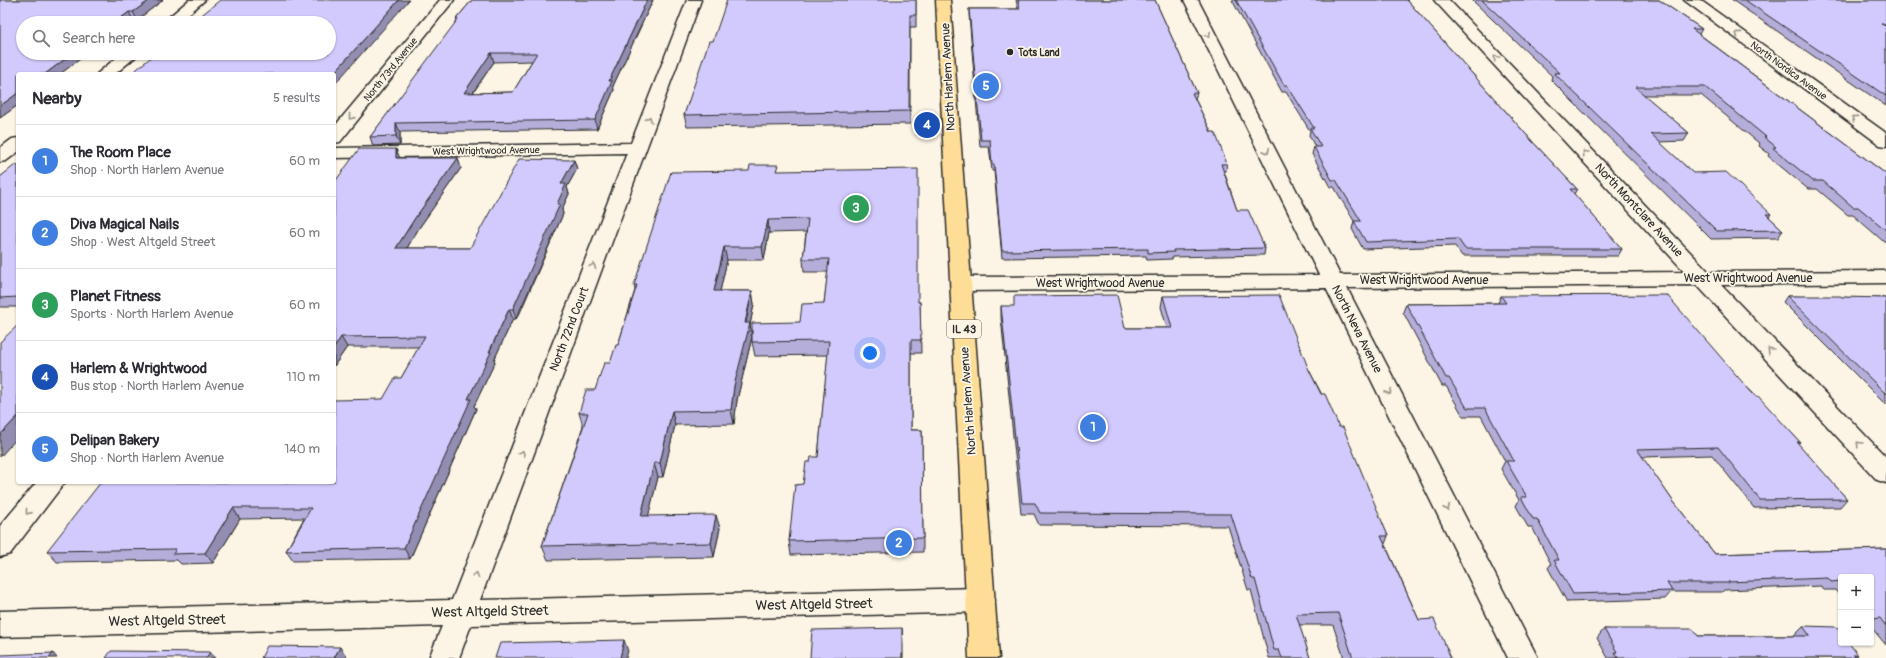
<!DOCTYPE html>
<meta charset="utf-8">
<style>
:root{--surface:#fff;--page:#f2f2f3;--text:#2b2b33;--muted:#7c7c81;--line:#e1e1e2;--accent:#d93025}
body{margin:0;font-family:Pangolin,sans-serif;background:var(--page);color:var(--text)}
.controls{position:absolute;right:12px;bottom:12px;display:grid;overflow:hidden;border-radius:4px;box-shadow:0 1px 3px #0004}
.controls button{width:36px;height:36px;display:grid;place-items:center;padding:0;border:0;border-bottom:1px solid var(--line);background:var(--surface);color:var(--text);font:20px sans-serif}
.you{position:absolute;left:870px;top:353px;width:14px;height:14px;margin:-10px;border:3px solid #fff;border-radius:50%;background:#1a73e8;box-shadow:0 0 0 6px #1a73e833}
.badge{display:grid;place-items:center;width:26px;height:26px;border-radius:50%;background:var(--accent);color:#fff;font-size:13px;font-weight:700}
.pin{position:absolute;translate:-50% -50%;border:2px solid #fff;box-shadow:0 1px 4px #0006}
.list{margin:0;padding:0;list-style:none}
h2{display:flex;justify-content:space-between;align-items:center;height:52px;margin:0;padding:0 16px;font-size:17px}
h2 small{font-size:13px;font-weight:400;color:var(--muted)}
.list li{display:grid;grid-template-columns:26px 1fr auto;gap:12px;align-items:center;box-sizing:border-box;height:72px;padding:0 16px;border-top:1px solid var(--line)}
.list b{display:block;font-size:15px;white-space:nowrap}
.list p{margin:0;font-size:13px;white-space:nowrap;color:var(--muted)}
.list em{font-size:13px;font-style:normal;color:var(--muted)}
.icon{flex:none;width:22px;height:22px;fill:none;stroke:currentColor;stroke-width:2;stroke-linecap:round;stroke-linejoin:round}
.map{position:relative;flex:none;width:1886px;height:658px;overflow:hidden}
.search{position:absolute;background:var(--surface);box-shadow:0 1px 3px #0004;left:16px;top:16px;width:320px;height:44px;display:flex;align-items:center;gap:10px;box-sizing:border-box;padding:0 14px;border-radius:22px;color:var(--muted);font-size:15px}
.panel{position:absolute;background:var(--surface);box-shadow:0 1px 3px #0004;left:16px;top:72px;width:320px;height:412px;border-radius:4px}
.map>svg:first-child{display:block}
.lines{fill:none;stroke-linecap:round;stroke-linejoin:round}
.minor-casing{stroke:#2b2b2b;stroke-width:3}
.primary-casing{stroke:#2b2b2b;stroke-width:3}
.minor{fill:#fcf5e5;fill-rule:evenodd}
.primary{fill:#fedd96;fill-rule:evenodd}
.wall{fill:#b5aeda;stroke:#2b2b2b;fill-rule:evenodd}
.shaded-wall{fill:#938db1;stroke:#2b2b2b}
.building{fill:#d2cafd;stroke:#2b2b2b;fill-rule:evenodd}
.oneway{stroke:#949088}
.poi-dot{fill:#2b2b2b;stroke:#fcf5e5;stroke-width:1.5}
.labels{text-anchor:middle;stroke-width:3.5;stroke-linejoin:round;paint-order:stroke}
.far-poi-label{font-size:10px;font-weight:bold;fill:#2b2b2b;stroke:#fcf5e5;text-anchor:start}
.far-street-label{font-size:10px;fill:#2b2b2b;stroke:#fcf5e5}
.shield{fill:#fcf5e5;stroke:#6a6863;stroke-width:1}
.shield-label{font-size:11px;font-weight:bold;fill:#2b2b2b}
.street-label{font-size:12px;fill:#2b2b2b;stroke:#fcf5e5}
.near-street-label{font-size:14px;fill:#2b2b2b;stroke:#fcf5e5}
</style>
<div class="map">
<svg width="1886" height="658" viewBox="0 0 1886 658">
<rect width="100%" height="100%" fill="#fcf5e5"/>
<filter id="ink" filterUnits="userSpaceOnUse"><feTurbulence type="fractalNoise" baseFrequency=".025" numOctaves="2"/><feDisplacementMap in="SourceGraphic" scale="8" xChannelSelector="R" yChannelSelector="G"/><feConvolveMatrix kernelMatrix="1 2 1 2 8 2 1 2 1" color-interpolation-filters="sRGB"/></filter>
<g filter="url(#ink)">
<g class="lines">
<g class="minor-casing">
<path id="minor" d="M 189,0 L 205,0 L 178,23 L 162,23 Z
M 440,0 L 454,0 L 340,142 L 334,143 L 334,127 Z
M 687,0 L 701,0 L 480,600 L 981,588 L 991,591 L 995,600 L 991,609 L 981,612 L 471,625 L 459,658 L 429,658 L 442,626 L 0,637 L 0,611 L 452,600 L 627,153 L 334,158 L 334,148 L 631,143 Z
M 1184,0 L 1198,0 L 1340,275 L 1685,272 L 1434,0 L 1449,0 L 1709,272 L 1886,271 L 1886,283 L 1721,285 L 1886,457 L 1886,483 L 1877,480 L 1697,285 L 1347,288 L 1538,658 L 1508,658 L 1326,288 L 961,291 L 954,289 L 951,284 L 954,279 L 961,277 L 1319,275 Z
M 1684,0 L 1700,0 L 1886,133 L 1886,146 L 1880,145 Z
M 122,53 L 140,53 L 115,74 L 97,74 Z
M 18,138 L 18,152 L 6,161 L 0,162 L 0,148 L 12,139 Z
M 37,482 L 65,482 L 10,554 L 0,557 L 0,526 Z"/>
</g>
<g class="primary-casing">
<path id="primary" d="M 936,0 L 950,0 L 999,658 L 969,658 Z"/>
</g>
<use href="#minor" class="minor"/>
<use href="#primary" class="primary"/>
</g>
<path class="wall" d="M 0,0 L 163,0 L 137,20 L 133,20 L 128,23 L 23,23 L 23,53 L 88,53 L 60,74 L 18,74 L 18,105 L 0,118 Z
M 472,0 L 653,0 L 613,86 L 614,90 L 597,129 L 400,132 L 400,145 L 373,146 L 370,137 L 457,22 L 456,19 ZM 532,61 L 513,92 L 473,93 L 494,62 Z
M 916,0 L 916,27 L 910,27 L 910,124 L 687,127 L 684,115 L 713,41 Z
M 1016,0 L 1155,0 L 1197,93 L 1195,99 L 1227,164 L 1226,171 L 1224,171 L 1237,210 L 1265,248 L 1264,255 L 1173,257 L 1172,259 L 1147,260 L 1146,256 L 1002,258 L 994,171 L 992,171 L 989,147 L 980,147 L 969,15 L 969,9 L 1018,9 Z
M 1232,0 L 1407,0 L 1532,141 L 1577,189 L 1574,194 L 1622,249 L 1618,256 L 1462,256 L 1455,246 L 1363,249 L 1352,229 L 1354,221 L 1334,187 L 1330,187 L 1312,154 L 1314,147 L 1315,147 L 1309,135 L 1310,131 L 1286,92 L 1282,92 Z
M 1472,0 L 1659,0 L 1702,29 L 1699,34 L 1886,174 L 1886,241 L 1883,241 L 1853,215 L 1848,215 L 1817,189 L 1808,189 L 1768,156 L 1769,154 L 1759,146 L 1760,144 L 1701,95 L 1644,95 L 1689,133 L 1684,141 L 1659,142 L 1693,173 L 1771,214 L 1769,217 L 1783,230 L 1778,238 L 1711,239 L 1551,80 L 1552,76 Z
M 1732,0 L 1886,0 L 1886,106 Z
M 396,149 L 399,158 L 461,168 L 419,228 L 407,248 L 470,248 L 574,160 L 577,169 L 567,187 L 569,194 L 562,209 L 563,214 L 520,313 L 516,319 L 513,319 L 494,360 L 495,362 L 474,406 L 476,409 L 410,559 L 293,561 L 286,551 L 304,518 L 240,519 L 213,563 L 181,564 L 177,560 L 57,562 L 47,551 L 383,399 L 401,378 L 419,347 L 347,347 L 334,366 L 334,183 Z
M 18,165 L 18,307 L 0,307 L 0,177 Z
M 778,171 L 918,302 L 920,302 L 921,353 L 911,353 L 911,430 L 922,430 L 923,552 L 791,555 L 789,541 L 803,484 L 810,462 L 818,457 L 828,355 L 755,356 L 752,342 L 800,322 L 824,303 L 828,272 L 804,272 L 803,259 L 806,232 L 769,233 L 764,260 L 727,260 L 720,291 L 752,291 L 754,304 L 750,325 L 752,337 L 737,400 L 734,424 L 675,425 L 663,477 L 658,477 L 648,516 L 720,528 L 714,557 L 548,560 L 542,546 L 583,426 L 579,413 L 595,390 L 610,363 L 618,345 L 635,290 L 634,285 Z
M 1163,296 L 1309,370 L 1339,427 L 1388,536 L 1385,544 L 1419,620 L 1451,658 L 1344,658 L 1333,625 L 1299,625 L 1310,658 L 1269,658 L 1251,590 L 1248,590 L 1228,526 L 1039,525 L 1034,514 L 1021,514 L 1001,318 L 1001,306 L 1125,328 L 1167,328 L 1161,307 Z
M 1501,296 L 1744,384 L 1800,442 L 1798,444 L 1847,499 L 1840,507 L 1754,508 L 1712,455 L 1642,457 L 1673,501 L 1715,554 L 1886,549 L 1886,645 L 1871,627 L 1871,577 L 1841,577 L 1841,597 L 1835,590 L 1823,590 L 1821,586 L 1724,590 L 1722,592 L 1671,592 L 1665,599 L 1567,602 L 1548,568 L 1551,564 L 1532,527 L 1528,527 L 1516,506 L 1519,500 L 1501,469 L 1505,461 L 1481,416 L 1463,416 L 1446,386 L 1442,386 L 1403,312 L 1406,304 L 1498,303 Z
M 1787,296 L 1875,298 L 1886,298 L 1886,405 L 1783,302 Z
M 1803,626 L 1858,655 L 1855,657 L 1856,658 L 1608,658 L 1597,638 L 1604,629 L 1698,636 L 1795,636 L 1794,635 Z"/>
<path class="shaded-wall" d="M 150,0 L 163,0 L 137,20 L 133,12 Z
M 399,0 L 409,0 L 334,85 L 334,74 L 333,74 Z
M 647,0 L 653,0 L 613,86 L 614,90 L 597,129 L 595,120 L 609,81 Z
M 129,12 L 133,20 L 128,23 L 114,23 Z
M 73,53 L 88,53 L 60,74 L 45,74 Z
M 491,53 L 494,62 L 467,101 L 464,93 Z
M 18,93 L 18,105 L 0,118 L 0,106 Z
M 396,123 L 400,132 L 400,145 L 396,136 Z
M 396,149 L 400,158 L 396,158 Z
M 458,158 L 461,168 L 419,228 L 401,258 L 396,248 L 415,218 Z
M 574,160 L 577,169 L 567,187 L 569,194 L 562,209 L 563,214 L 516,319 L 513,309 L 557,204 L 561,184 Z
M 768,220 L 769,233 L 764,260 L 762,247 Z
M 724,247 L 727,260 L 717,305 L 714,291 Z
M 752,291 L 754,304 L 750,325 L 752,337 L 737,400 L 734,424 L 731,410 L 734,386 Z
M 509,309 L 513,319 L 494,360 L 495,362 L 474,406 L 476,409 L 410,559 L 404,548 L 468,399 Z
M 341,337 L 347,347 L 334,366 L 334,348 Z
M 672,411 L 675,425 L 663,477 L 660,463 Z
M 18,416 L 18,437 L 0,457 L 0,435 Z
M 654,463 L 658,477 L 645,530 L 641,516 Z
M 233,508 L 240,519 L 213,563 L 205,553 Z
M 716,515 L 720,528 L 714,557 L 711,543 Z
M 902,628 L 903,644 L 903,658 L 902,658 Z
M 624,640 L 628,651 L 626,658 L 620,658 Z
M 340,647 L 347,657 L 346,658 L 334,658 Z
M 210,652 L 215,658 L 206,658 Z
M 53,653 L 57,658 L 49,658 Z"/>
<path class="building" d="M 0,0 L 150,0 L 133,12 L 129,12 L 114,23 L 23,23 L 23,53 L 73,53 L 45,74 L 18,74 L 18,93 L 0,106 Z
M 220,0 L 399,0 L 333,74 L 131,74 L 156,53 L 329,53 L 329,23 L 192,23 Z
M 472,0 L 647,0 L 609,81 L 612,81 L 595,120 L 396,123 L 396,136 L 370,137 L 458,19 L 456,19 ZM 491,53 L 537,53 L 513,92 L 464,93 Z
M 727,0 L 916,0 L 916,15 L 910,15 L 909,111 L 684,115 L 709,41 L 713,41 Z
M 1018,0 L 1155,0 L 1197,93 L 1192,93 L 1211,132 L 1215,132 L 1227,164 L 1221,164 L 1237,210 L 1248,210 L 1265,248 L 1173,250 L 1174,252 L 1148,253 L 1148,249 L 1002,251 L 994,164 L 992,164 L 990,140 L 981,140 L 969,9 L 1020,9 Z
M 1236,0 L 1407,0 L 1532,141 L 1577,189 L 1570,189 L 1622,249 L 1465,249 L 1458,239 L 1366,242 L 1354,221 L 1361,221 L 1336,180 L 1332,180 L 1314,147 L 1321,147 L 1310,128 L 1314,128 L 1287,85 L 1284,85 Z
M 1482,0 L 1659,0 L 1702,29 L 1692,29 L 1886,174 L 1886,230 L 1858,207 L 1853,207 L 1823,181 L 1813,181 L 1773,148 L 1776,147 L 1764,137 L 1766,137 L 1705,87 L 1635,87 L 1689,133 L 1651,134 L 1693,173 L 1726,172 L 1771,214 L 1766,214 L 1783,230 L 1717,231 L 1554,73 L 1560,73 Z
M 1745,0 L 1886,0 L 1886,24 L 1881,24 L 1886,26 L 1886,96 Z
M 359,149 L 396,149 L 396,158 L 458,158 L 415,218 L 396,248 L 470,248 L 519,159 L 574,160 L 561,184 L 566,184 L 557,204 L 560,204 L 516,302 L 513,309 L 509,309 L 489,352 L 491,352 L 468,399 L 471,399 L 404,548 L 286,551 L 311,508 L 233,508 L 205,553 L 173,554 L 176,549 L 47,551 L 101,482 L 334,482 L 334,400 L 383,399 L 395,378 L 401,378 L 425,336 L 341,337 L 334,348 L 334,183 Z
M 15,165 L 18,165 L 18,297 L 0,298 L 0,177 Z
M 750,165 L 778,165 L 776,171 L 918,169 L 918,302 L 920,302 L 921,340 L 911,340 L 911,430 L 922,430 L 923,538 L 789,541 L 795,485 L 803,484 L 806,462 L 810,462 L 811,457 L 818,457 L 829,341 L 752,342 L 752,323 L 800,322 L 802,304 L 824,303 L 829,259 L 803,259 L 808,219 L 768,220 L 762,247 L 724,247 L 714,291 L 752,291 L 745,323 L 750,323 L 734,386 L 731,410 L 672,411 L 660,463 L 654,463 L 641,516 L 716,515 L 711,543 L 542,546 L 588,413 L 579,413 L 586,390 L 595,390 L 604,363 L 610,363 L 616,345 L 618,345 L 637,285 L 634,285 L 671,172 L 749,171 Z
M 1117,295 L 1125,328 L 1172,328 L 1163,296 L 1279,295 L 1309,370 L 1321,394 L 1325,394 L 1339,427 L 1343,427 L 1388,536 L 1381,536 L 1419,620 L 1434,619 L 1451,658 L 1353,658 L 1338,613 L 1296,614 L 1310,658 L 1282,658 L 1279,650 L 1274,650 L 1255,579 L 1252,579 L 1231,514 L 1040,513 L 1035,503 L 1022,503 L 1001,306 L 1014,306 L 1014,296 Z
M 1667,295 L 1744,384 L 1755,396 L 1758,396 L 1800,442 L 1797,442 L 1847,499 L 1760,500 L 1718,447 L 1637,449 L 1673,501 L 1715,554 L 1886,549 L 1886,626 L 1880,618 L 1873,619 L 1871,616 L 1871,577 L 1841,577 L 1841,581 L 1831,582 L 1828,578 L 1728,582 L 1729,583 L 1667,583 L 1672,591 L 1573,594 L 1554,560 L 1559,560 L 1537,519 L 1533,519 L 1521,497 L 1527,497 L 1506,461 L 1514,461 L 1485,408 L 1467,408 L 1449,378 L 1446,378 L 1406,304 L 1506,303 L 1501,296 Z
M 1787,296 L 1840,296 L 1842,297 L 1886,298 L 1886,394 Z
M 18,325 L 18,416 L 0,435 L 0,342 Z
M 1803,626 L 1837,627 L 1841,632 L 1841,643 L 1849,643 L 1858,655 L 1853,655 L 1856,658 L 1618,658 L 1615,652 L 1617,652 L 1604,629 L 1693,629 L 1698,636 L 1810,636 Z
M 902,628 L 902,658 L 810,658 L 812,630 Z
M 624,640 L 620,658 L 495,658 L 500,643 Z
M 267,646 L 340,647 L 334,658 L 261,658 Z
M 111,651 L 210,652 L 206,658 L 106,658 Z
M 53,653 L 49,658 L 0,658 L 0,655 Z"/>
<defs><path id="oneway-chevron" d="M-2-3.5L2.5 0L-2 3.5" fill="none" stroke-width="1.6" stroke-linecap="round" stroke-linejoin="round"/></defs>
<g class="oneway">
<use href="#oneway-chevron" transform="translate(1738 34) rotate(-144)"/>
<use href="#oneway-chevron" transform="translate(1208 35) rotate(63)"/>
<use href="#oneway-chevron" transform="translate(1496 58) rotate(-133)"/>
<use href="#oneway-chevron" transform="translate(351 117) rotate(129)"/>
<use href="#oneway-chevron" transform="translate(1854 118) rotate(-144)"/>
<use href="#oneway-chevron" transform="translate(649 119) rotate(-69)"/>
<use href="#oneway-chevron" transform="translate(1267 151) rotate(63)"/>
<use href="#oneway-chevron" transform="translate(1585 153) rotate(-133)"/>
<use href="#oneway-chevron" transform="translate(593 266) rotate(-69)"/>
<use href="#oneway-chevron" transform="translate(1770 350) rotate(-133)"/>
<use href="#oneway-chevron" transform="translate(1389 392) rotate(63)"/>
<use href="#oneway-chevron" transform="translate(1859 444) rotate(-133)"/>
<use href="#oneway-chevron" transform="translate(522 453) rotate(-69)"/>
<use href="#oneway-chevron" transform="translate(1447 508) rotate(63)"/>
<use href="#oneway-chevron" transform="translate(28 512) rotate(129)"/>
<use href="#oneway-chevron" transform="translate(476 575) rotate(-69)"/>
</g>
</g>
<circle class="poi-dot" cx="1010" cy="52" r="4"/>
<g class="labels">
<g class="far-poi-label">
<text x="1018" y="56">Tots Land</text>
</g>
<g class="far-street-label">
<text transform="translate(390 69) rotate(-51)" y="4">North 73rd Avenue</text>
<text transform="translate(1789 70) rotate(36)" y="4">North Nordica Avenue</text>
<text transform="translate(486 150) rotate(-1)" y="4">West Wrightwood Avenue</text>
</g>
<rect class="shield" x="947" y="320" width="34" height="18" rx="3"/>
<g class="shield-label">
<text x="964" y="333">IL 43</text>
</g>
<g class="street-label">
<text transform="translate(948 77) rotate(-93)" y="4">North Harlem Avenue</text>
<text transform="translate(1639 210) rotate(47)" y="4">North Montclare Avenue</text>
<text x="1748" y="282">West Wrightwood Avenue</text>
<text x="1424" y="284">West Wrightwood Avenue</text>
<text x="1100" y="287">West Wrightwood Avenue</text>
<text transform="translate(569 329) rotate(-69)" y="4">North 72nd Court</text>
<text transform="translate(1357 329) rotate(63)" y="4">North Neva Avenue</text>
<text transform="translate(968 401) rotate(-94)" y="4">North Harlem Avenue</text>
</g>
<g class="near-street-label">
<text transform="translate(814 604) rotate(-1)" y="5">West Altgeld Street</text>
<text transform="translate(490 611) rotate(-1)" y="5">West Altgeld Street</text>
<text transform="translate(167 620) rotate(-1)" y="5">West Altgeld Street</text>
</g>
</g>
</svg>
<div class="controls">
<button>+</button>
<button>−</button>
</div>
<div class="you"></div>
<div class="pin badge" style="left:1093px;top:427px;background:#3f7fe0">1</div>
<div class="pin badge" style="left:899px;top:543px;background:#3f7fe0">2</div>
<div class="pin badge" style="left:856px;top:208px;background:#2e9e5b">3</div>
<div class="pin badge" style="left:927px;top:125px;background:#1a4fb4">4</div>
<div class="pin badge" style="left:986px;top:86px;background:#3f7fe0">5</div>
<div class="search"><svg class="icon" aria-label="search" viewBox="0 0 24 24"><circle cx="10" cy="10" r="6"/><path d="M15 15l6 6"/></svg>Search here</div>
<section class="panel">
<h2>Nearby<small>5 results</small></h2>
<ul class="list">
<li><span class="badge" style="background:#3f7fe0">1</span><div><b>The Room Place</b><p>Shop · North Harlem Avenue</p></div><em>60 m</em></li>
<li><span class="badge" style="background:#3f7fe0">2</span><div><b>Diva Magical Nails</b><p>Shop · West Altgeld Street</p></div><em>60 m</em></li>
<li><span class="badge" style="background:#2e9e5b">3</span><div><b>Planet Fitness</b><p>Sports · North Harlem Avenue</p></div><em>60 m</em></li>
<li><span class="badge" style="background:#1a4fb4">4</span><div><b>Harlem &amp; Wrightwood</b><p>Bus stop · North Harlem Avenue</p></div><em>110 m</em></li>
<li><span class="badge" style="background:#3f7fe0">5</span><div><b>Delipan Bakery</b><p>Shop · North Harlem Avenue</p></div><em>140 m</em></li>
</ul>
</section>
</div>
